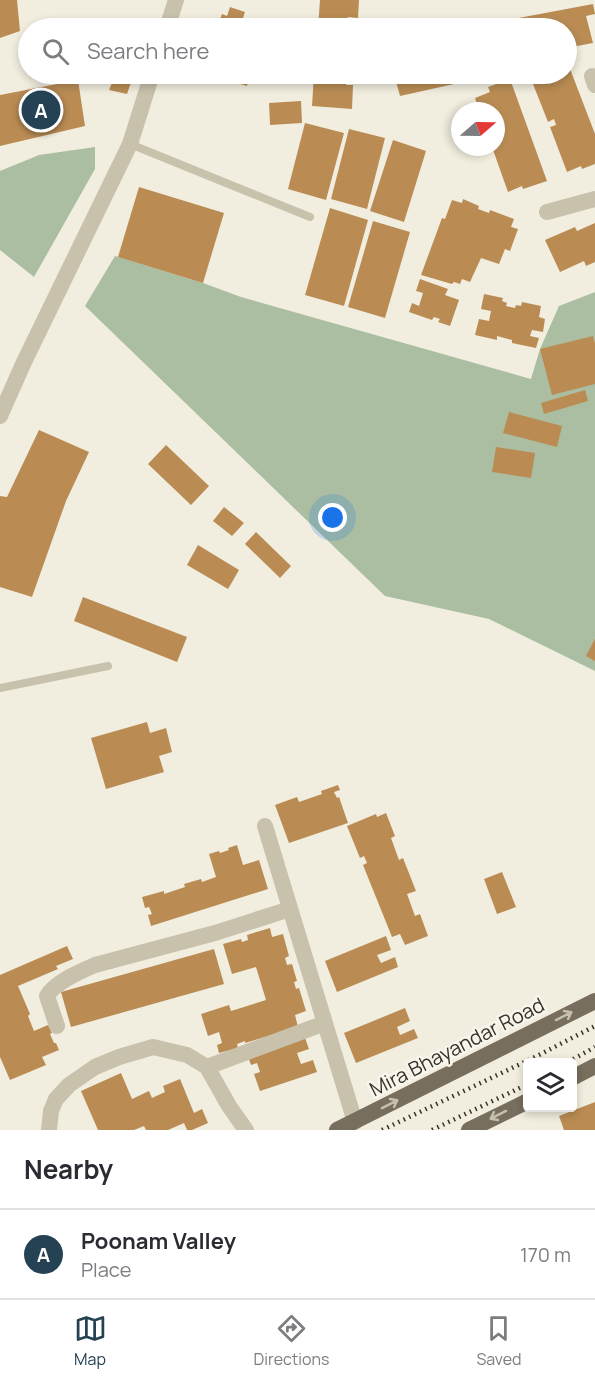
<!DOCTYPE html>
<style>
:root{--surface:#fff;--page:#f7f7f7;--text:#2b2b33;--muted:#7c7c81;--line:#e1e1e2;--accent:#244254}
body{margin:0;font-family:Manrope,sans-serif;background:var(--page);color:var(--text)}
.controls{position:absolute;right:18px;bottom:18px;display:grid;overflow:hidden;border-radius:6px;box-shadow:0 3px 9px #0003}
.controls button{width:54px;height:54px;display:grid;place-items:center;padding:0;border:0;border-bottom:2px solid var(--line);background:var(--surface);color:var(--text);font:30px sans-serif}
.compass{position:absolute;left:451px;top:102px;width:54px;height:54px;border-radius:50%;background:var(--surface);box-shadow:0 3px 9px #0003;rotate:70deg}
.you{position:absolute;left:333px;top:518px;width:21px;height:21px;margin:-15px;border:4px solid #fff;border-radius:50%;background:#1a73e8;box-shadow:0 0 0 9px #1a73e833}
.badge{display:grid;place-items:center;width:39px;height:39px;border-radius:50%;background:var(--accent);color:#fff;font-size:20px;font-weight:700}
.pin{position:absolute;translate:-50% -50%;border:3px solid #fff;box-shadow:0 2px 6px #0006}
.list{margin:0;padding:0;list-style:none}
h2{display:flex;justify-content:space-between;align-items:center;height:78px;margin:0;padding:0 24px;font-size:26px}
h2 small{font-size:20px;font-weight:400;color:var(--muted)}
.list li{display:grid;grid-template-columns:39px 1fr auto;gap:18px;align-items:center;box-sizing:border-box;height:90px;padding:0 24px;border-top:2px solid var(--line)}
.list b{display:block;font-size:22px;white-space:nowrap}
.list p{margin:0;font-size:20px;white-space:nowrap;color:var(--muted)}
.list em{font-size:20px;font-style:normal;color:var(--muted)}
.icon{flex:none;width:33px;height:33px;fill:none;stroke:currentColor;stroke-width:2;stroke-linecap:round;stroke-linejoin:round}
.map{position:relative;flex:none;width:595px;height:1130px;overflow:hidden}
.search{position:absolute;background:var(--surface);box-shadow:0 3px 9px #0003;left:18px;right:18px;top:18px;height:66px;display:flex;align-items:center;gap:15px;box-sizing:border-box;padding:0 21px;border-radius:33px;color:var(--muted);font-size:22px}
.sheet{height:168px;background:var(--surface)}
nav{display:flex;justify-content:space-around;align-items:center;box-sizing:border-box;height:84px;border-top:2px solid var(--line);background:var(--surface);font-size:16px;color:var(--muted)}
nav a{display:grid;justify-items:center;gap:3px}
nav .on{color:var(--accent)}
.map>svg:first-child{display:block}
.green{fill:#abbea1}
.building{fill:#ba8c54}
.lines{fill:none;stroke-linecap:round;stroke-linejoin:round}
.service{stroke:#c8c1ac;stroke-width:8}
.minor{stroke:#c8c1ac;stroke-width:16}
.primary{stroke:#776e5d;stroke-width:16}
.rail{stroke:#37322a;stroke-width:4.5;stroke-dasharray:1.5 4.5;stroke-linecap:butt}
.oneway{stroke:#c4c0b3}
.labels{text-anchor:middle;stroke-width:5;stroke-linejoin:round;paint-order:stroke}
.street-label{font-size:20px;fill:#37322a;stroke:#f8f6ec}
</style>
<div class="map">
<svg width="595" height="1130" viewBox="0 0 595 1130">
<rect width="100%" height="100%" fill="#f1eedf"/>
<path class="green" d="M 95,147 L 95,169 L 34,277 L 0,250 L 0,171 L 39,155 Z
M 115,256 L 203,283 L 241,297 L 531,379 L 540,349 L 559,306 L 595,292 L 595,671 L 489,619 L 385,596 L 85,306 Z"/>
<path class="building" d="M 0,0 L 17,0 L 20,31 L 0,38 Z
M 320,0 L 359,0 L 358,18 L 348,17 L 348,23 L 358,23 L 357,28 L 318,28 Z
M 593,4 L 595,14 L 586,16 L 593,43 L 566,48 L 566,28 L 483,28 L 482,25 Z
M 230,7 L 245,12 L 243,18 L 264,24 L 263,28 L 217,28 L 222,14 L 227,16 Z
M 567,61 L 595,134 L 595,164 L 582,169 L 581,166 L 567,172 L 550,127 L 556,125 L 554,119 L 548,122 L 531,79 L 545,74 L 566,74 Z
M 99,74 L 134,74 L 127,94 L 109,90 L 112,83 L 97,77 Z
M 209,74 L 250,74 L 247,86 Z
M 314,74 L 346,74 L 346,85 L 353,85 L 352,109 L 312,106 Z
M 394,74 L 461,74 L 463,82 L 400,96 Z
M 510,79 L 547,181 L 523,189 L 522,186 L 508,192 L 492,147 L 496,147 L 496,145 L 498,144 L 496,137 L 496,111 L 479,111 L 475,98 L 490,92 L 488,87 Z
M 78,80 L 85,126 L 0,146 L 0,95 Z
M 301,101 L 302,123 L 270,125 L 269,103 Z
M 305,123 L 344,133 L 326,200 L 288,189 Z
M 349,129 L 385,138 L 367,209 L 331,199 Z
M 393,140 L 426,151 L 404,222 L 370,211 Z
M 139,187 L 224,213 L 203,283 L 118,257 Z
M 463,199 L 479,206 L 478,209 L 489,213 L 490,210 L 514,219 L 511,227 L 518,229 L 510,251 L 505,249 L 499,264 L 481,258 L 470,282 L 462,279 L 460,284 L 454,282 L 452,284 L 421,275 L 442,218 L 445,219 L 452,200 L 462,203 Z
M 330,208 L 368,220 L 344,306 L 305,295 Z
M 373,221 L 410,232 L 385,318 L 348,307 Z
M 595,223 L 595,262 L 586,266 L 584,261 L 560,272 L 545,240 L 575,227 L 577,231 Z
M 420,279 L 448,289 L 445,295 L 459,300 L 450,326 L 438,322 L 440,319 L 434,317 L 432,320 L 409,312 L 412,303 L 419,306 L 423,293 L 416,291 Z
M 484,294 L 503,298 L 502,301 L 507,303 L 506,306 L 515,308 L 516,305 L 521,306 L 522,302 L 541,306 L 539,317 L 545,319 L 543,332 L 532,330 L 530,336 L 539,338 L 536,348 L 512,343 L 512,340 L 497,336 L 497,340 L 475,335 L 479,319 L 489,321 L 491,311 L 481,309 Z
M 593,336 L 595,344 L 595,384 L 552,395 L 540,349 Z
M 585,390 L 588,401 L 544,414 L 541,403 Z
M 509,412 L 562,426 L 557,447 L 503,433 Z
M 39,430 L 89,452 L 66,501 L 32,597 L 0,587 L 0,496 L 7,497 Z
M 166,445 L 209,486 L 191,505 L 148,464 Z
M 496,447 L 535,453 L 531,478 L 492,472 Z
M 224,507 L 244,523 L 232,536 L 213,521 Z
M 256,532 L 291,566 L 280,578 L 245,544 Z
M 198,545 L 239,570 L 228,589 L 187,565 Z
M 83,597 L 187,637 L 177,662 L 74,621 Z
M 595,639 L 595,661 L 586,656 Z
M 147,722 L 150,733 L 166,728 L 172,752 L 159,756 L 164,772 L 106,789 L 91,738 Z
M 338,785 L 340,790 L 334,792 L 337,798 L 339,797 L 348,823 L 289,843 L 275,805 L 297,797 L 299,802 L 322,794 L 321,791 Z
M 386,813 L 395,836 L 391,838 L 399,860 L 403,858 L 416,891 L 407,894 L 415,916 L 420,914 L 428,936 L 405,945 L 400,934 L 392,937 L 363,865 L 367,863 L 364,856 L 360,858 L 347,826 L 376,814 L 377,817 Z
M 237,845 L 243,865 L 259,860 L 268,889 L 151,926 L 148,915 L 152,914 L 149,907 L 145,908 L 142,897 L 164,891 L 164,894 L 185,887 L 184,884 L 201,879 L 202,882 L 216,877 L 209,854 L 219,851 L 220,853 L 229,850 L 228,848 Z
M 502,872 L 516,907 L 497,914 L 484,879 Z
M 270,928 L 272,937 L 283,934 L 289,956 L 285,958 L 287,965 L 292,964 L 297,981 L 294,982 L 296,989 L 299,988 L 306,1011 L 295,1015 L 298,1027 L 245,1043 L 245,1041 L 237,1044 L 238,1048 L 219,1053 L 217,1045 L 222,1043 L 219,1032 L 208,1036 L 201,1014 L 229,1005 L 231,1011 L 266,1000 L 256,967 L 232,974 L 223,944 L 241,939 L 242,942 L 248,940 L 247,935 Z
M 386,936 L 391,950 L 377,955 L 381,963 L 395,957 L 398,967 L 337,992 L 325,961 Z
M 67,946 L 73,959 L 56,966 L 58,969 L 18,986 L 30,1014 L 28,1016 L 34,1031 L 48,1025 L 52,1033 L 50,1034 L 54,1043 L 56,1043 L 59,1050 L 42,1057 L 46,1065 L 10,1080 L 0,1057 L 0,975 Z
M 214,949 L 224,984 L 71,1027 L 61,992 Z
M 405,1008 L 410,1021 L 397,1027 L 400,1035 L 414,1029 L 418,1038 L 356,1063 L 344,1033 Z
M 304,1035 L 309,1049 L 297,1053 L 301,1064 L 313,1060 L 317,1072 L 260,1091 L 254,1074 L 260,1072 L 257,1063 L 251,1065 L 247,1054 Z
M 121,1073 L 132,1099 L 149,1091 L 152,1098 L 165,1092 L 163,1086 L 180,1079 L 194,1113 L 202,1109 L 208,1123 L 192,1130 L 187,1130 L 184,1123 L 168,1130 L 146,1130 L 144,1126 L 134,1130 L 98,1130 L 81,1091 Z
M 595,1102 L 595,1130 L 564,1130 L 559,1116 Z"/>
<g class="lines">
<path class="service" d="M 130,144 L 310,217
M 0,688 L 108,666"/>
<path class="minor" d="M 167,28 L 176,0
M 592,76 L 595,85
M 547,212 L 595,199
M 0,416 L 24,362 L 130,144 L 152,74
M 265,826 L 355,1122
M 57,1026 L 47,996 C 55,982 81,971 95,965 L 215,933 L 290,909
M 207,1067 L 325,1023
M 49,1130 L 51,1111 L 56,1099 L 69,1085 L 95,1067 L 119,1057 L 153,1047 L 187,1055 L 207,1067 L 229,1106 L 246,1130"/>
<path class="primary" d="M 572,1078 L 595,1066
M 337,1130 L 595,1001
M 469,1130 L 528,1101"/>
<path class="rail" d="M 568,1062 L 595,1047
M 382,1130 L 533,1058 L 595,1026
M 432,1130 L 528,1084"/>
</g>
<defs><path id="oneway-shaft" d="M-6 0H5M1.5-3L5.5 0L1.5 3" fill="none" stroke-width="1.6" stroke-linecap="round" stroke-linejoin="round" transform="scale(1.5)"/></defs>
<g class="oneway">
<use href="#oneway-shaft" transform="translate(564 1016) rotate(-27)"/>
<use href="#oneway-shaft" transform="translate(390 1104) rotate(-27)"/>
<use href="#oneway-shaft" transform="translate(498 1115) rotate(153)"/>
</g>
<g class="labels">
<g class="street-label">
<text transform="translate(457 1047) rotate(-27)" y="7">Mira Bhayandar Road</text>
</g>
</g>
</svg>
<div class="controls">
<button><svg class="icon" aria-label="layers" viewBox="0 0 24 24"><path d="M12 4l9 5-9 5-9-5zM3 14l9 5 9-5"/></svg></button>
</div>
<svg class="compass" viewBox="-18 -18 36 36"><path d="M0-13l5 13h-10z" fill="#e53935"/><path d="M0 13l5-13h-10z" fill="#7c7c81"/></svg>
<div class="you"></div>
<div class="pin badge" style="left:41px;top:110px">A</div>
<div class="search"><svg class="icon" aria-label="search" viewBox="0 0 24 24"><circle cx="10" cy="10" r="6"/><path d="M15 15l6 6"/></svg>Search here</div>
</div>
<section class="sheet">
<h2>Nearby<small></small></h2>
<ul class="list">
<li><span class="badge">A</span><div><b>Poonam Valley</b><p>Place</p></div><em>170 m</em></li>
</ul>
</section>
<nav>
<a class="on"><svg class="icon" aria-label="map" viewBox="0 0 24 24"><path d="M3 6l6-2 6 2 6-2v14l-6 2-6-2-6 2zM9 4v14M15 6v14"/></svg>Map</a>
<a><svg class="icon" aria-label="directions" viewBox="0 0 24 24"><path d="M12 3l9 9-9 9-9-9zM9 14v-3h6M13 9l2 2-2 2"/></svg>Directions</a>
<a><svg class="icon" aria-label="saved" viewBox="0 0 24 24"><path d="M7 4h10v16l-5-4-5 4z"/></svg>Saved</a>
</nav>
